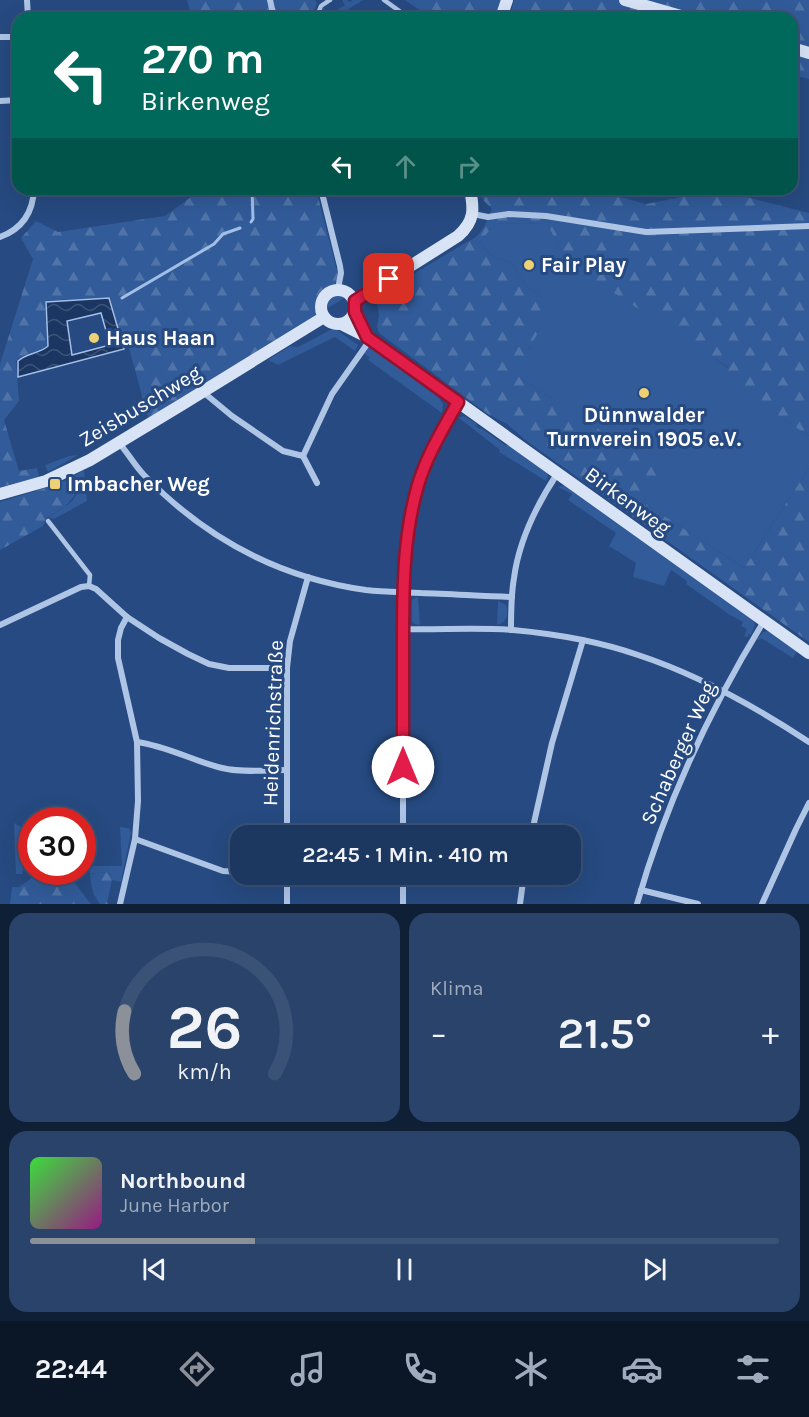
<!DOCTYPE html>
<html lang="de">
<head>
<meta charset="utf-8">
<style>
	:root { --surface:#1c3861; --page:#29436a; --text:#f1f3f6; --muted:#a0acbd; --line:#3a5276; --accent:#8c9099 }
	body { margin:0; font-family:Karla,sans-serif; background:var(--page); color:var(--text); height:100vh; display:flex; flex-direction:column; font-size:22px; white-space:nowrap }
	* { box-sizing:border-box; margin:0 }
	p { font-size:20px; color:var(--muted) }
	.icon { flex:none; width:33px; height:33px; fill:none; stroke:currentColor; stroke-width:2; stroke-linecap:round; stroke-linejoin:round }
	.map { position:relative; height:904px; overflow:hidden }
	.drawer { display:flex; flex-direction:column; gap:9px; padding:9px; background:#0f1f35; flex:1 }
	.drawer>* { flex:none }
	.hud { position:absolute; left:12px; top:12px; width:786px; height:183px; border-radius:18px; box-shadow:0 6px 24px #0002,0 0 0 2px var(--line); background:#00695c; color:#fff; overflow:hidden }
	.speed { position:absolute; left:18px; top:807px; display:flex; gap:12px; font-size:30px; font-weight:700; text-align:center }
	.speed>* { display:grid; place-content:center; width:78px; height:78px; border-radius:50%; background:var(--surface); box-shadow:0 6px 24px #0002,0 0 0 2px var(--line); line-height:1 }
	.speed .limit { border:9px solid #d22; background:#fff; color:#111 }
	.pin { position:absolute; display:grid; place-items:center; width:51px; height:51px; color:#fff; margin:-26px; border-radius:12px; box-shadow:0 3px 9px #0006 }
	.me { position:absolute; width:66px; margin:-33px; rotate:0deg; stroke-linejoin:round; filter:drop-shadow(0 0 4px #0008) }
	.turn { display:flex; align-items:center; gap:21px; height:126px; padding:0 30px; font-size:27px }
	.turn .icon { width:78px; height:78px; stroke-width:2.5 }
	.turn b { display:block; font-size:42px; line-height:51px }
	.lanes { display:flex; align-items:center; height:57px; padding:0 30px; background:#0003; justify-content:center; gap:30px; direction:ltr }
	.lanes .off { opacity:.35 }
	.big { font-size:45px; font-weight:600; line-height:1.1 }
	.drawer .card { flex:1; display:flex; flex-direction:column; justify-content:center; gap:9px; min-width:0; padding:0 21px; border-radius:18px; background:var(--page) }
	.drawer .dial { align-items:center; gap:0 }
	.dial svg { height:156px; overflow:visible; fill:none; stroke:var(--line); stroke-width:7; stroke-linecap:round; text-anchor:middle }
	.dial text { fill:var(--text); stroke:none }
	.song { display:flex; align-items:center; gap:18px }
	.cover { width:72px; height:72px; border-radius:9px; background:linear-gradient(135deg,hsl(120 70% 55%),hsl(310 70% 35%)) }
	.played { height:6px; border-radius:3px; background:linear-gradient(90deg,var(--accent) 30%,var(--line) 30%) }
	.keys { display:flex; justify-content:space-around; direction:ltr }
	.heat { display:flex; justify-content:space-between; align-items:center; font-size:33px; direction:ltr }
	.drawer .tiles { flex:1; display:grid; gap:9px; grid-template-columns:1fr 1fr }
	.card:last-child { grid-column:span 2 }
	.trip { position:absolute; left:230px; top:825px; width:351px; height:60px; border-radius:18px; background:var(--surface); box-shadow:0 6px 24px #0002,0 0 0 2px var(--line); font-weight:600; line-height:60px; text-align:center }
	.dock { display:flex; height:96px; justify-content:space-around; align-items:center; background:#0b1627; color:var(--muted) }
	.dock .icon { width:42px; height:42px }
	.dock .on { color:var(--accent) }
	.dock b { font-size:27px; color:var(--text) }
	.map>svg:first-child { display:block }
	.green { fill:#315b99 }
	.forest { fill:url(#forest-firs) }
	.water { fill:url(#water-waves); stroke:#a3bfe7; stroke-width:1.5; fill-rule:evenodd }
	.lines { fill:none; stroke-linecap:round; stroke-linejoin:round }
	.stream { stroke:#a3bfe7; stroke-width:3 }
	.lane { stroke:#afc5e6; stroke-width:4.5 }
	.street { stroke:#afc5e6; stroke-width:6 }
	.secondary { stroke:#d8e4f6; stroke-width:12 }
	.route-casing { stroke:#92132f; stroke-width:15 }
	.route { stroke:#e11d48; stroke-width:10 }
	.poi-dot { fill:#efd174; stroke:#264a81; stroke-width:2 }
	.labels { text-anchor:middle; stroke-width:6; stroke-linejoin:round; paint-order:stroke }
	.poi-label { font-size:21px; font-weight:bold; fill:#fff; stroke:#264a81; text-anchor:start }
	.street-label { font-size:21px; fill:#fff; stroke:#264a81 }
</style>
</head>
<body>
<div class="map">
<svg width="809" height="904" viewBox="0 0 809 904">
	<defs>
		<pattern id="forest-firs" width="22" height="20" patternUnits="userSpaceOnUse" patternTransform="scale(1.5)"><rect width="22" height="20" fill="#315b99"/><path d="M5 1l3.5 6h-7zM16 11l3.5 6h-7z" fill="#5074a8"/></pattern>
		<pattern id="water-waves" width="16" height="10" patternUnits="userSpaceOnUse" patternTransform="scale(1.5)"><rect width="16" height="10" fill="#1b3662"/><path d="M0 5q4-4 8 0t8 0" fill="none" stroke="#3d547a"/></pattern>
	</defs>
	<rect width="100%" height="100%" fill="#264a81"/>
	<g class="green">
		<polygon points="342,0 347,0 349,2 353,0 363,0 334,18 320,18 324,8 329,15 345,5"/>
		<polygon points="496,223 547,224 567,260 585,262 588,265 728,368 722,378 809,436 809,468 744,568 643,502 662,471 522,379 542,298 525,285 512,263 493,257 479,243"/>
		<polygon points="334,328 358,345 355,351 335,337 278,365 268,360 290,346 298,347"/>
		<polygon points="365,347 372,347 439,398 443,404 442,413 368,360 369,357 362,352"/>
		<polygon points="463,416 466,417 477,424 476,426 480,429 481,428 505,445 510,445 547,473 548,477 546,481 499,452 500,450 459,418"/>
		<polygon points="78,455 48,472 45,465 69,456"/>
		<path d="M 84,470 L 87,501 L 54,519 L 48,517 C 64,508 87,497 74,476 Z"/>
		<polygon points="565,485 753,619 755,624 751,635 749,634 747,637 744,636 747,629 741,626 743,622 730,615 686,584 687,581 671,570 664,586 633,577 636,563 609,546 616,533 568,500 572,494 558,487"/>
		<polygon points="418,597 420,625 414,624 412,622 412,601 413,599"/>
		<path d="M 498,601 L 506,605 C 509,615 507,622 497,625 Z"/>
		<polygon points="768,631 772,632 809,659 809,661 797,652 793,658 761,638 759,640 757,639 763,632"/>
		<polygon points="14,823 21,827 23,874 16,874"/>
		<polygon points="120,827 129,828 131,833 121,882 112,880 112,875 106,872 90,874 89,866 122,866"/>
	</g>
	<g class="forest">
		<polygon points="187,0 315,0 317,3 311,18 192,18"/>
		<polygon points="405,0 513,0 504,18 431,18"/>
		<polygon points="514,0 809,0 809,79 792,75 792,18 509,18"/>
		<path d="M 202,189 L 316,189 L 344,298 L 148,418 L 129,348 L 124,348 L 110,297 L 45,301 L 47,345 C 38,354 24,352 16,361 L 19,401 L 4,420 L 19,471 L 37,468 L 39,477 L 0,487 L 0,364 L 33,259 L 21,238 L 36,221 L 58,232 L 165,216 Z"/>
		<path d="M 479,189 L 591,189 L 646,204 L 719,190 L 809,213 L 809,436 L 721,378 L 728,367 L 594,280 L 587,269 L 588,265 L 585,262 L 581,261 L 578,263 L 567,261 L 547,224 L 496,223 L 479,243 L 493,257 L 512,263 L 525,285 L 542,298 L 548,316 L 529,348 L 536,357 L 522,379 L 663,471 L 643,502 L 744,568 L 809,468 L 809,642 L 528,442 L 507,424 L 488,414 L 379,333 L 377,326 L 379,315 L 377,303 L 383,292 L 467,242 C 483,235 485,224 492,209 L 484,201 Z"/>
		<polygon points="74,476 79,483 78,491 65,507 46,518 43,526 0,550 0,502 58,484"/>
		<path d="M 46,872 C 71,871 77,887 91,904 L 10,904 L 12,887 L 19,887 L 33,877 Z"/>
		<path d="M 106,872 L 112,875 L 112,880 L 107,903 L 109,904 L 100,904 C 93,895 91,886 90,874 Z"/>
	</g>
	<path class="water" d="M 109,298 L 124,349 L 18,377 L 18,361 C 26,353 39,354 48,346 L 46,302 ZM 101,313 L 110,345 L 72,355 L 67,321 Z"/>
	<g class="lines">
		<g class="stream">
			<polyline points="251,222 253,219 252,189"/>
			<polyline points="122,298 214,244 223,234 240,228"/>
		</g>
		<g class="lane">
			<polyline points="384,0 409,18"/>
			<polyline points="316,18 321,6 330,0"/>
			<polyline points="48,521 90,575 89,586"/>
		</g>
		<g class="street">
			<polyline points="27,0 28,18"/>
			<polyline points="270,0 274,18"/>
			<polyline points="0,37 18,37"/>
			<polyline points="0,101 18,100"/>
			<polyline points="321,189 340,266 341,273 338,289"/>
			<polyline points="473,214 488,217 509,214 546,216 646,232 809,226"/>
			<path d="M 0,237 C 22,229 33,212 34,189"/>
			<polyline points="203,392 232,416 283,451 303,456 317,483"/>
			<path d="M 119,443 C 128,453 135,466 144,475 C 205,538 280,578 366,590 C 384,592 403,592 421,593 C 451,594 482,596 512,597"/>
			<polyline points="303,456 332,394 370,340"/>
			<polyline points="0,625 81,587 89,586 96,589 127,617 159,638 188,654 209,664 229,668 287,668"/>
			<path d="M 403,629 C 439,630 478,627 513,630 C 556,634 598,641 638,655 C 699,675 756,707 809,742"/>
			<path d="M 511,630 C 511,613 511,595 514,578 C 519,540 536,506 557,474"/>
			<path d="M 137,742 C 167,746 193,761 222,768 C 242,773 266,770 287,770"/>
			<polyline points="287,836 287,668 290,641 308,577"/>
			<path d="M 403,836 C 403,776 403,717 403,657 C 403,599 401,541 418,485 C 427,455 443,429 458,402"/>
			<polyline points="531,836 552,743 583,640"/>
			<polyline points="135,839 223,871 240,872"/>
			<polyline points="403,874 403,904"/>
			<polyline points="641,890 698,904"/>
			<polyline points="120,904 135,839 138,801 137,742 118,658 118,640 121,628 127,617"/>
			<polyline points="287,904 287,874"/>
			<polyline points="520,904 524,874"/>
			<path d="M 637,904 C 665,805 710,709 764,621"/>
			<polyline points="762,904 796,829 809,803"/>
		</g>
		<g class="secondary">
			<polyline points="625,0 688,18"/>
			<polyline points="501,18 507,0"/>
			<polyline points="792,48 809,53"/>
			<circle cx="338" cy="307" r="17"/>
			<path d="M 355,301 L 458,236 C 475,221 474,209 470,189"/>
			<polyline points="341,324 367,337 809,653"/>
			<polyline points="0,494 46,481 90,460 181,405 324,317"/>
		</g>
	</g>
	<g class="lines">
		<g class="route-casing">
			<path id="route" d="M 389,279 L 355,301 L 355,312 L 367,337 L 458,402 C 443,429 427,455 418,485 C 403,536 403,590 403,643 C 403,684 403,726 403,767"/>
		</g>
		<use href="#route" class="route"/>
	</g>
	<g class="poi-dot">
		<circle cx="529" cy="265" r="6"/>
		<circle cx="94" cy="338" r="6"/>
		<circle cx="644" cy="393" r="6"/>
		<rect x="49" y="478" width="12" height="12" rx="3"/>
	</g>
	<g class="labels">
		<g class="poi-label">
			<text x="541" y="272">Fair Play</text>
			<text x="106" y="345">Haus Haan</text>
			<text x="644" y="422" text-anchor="middle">Dünnwalder<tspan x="644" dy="24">Turnverein 1905 e.V.</tspan></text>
			<text x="67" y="491">Imbacher Weg</text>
		</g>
		<g class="street-label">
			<text transform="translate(140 406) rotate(-31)" y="7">Zeisbuschweg</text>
			<text transform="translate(628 501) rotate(36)" y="7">Birkenweg</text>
			<text transform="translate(273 723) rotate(-88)" y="7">Heidenrichstraße</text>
			<text transform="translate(678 753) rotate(-66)" y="7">Schaberger Weg</text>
		</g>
	</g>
</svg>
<div class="speed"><div class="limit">30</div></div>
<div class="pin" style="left:389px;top:279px;background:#d93025"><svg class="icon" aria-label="arrive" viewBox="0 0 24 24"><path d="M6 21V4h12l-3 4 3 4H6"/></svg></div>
<svg class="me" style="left:403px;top:767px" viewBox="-20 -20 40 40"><circle r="19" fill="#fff"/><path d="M0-13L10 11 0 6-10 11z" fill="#e11d48"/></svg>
<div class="trip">22:45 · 1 Min. · 410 m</div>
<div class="hud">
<div class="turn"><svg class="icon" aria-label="left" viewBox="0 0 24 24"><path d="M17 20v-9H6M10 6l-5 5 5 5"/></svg><div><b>270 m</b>Birkenweg</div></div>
<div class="lanes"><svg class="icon" aria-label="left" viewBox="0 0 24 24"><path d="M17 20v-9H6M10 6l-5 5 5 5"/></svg><svg class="icon off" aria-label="ahead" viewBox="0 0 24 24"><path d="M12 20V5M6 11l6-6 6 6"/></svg><svg class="icon off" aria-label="right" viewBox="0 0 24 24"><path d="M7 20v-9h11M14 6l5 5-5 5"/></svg></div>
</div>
</div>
<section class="drawer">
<div class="tiles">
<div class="card dial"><svg viewBox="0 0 100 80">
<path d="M14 69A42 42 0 1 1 86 69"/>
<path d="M14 69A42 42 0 0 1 9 37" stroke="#8c9099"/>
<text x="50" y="56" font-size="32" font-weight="700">26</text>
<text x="50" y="72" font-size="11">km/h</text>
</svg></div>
<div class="card"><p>Klima</p>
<div class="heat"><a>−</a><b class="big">21.5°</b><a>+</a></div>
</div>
<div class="card">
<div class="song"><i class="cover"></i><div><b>Northbound</b><p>June Harbor</p></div></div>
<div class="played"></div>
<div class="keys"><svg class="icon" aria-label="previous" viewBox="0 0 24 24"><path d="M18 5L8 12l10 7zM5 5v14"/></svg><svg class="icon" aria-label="pause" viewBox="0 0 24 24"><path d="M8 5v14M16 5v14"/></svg><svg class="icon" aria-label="next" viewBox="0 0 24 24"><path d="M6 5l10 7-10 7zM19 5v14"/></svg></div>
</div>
</div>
</section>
<nav class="dock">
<b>22:44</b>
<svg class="icon on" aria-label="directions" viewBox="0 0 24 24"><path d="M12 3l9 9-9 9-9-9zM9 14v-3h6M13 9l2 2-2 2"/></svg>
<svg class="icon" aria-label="music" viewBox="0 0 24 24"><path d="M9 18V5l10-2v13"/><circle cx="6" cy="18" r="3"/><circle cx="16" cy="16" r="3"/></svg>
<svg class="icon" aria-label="phone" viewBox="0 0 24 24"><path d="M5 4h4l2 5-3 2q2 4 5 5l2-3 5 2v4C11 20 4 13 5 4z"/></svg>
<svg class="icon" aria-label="climate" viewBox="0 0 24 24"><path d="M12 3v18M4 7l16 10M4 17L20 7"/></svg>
<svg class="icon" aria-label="car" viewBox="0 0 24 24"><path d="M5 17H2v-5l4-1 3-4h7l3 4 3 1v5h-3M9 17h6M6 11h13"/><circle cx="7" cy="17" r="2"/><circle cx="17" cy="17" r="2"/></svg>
<svg class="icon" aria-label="filters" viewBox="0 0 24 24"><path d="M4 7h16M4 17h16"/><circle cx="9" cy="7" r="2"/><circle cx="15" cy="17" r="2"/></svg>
</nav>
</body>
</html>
